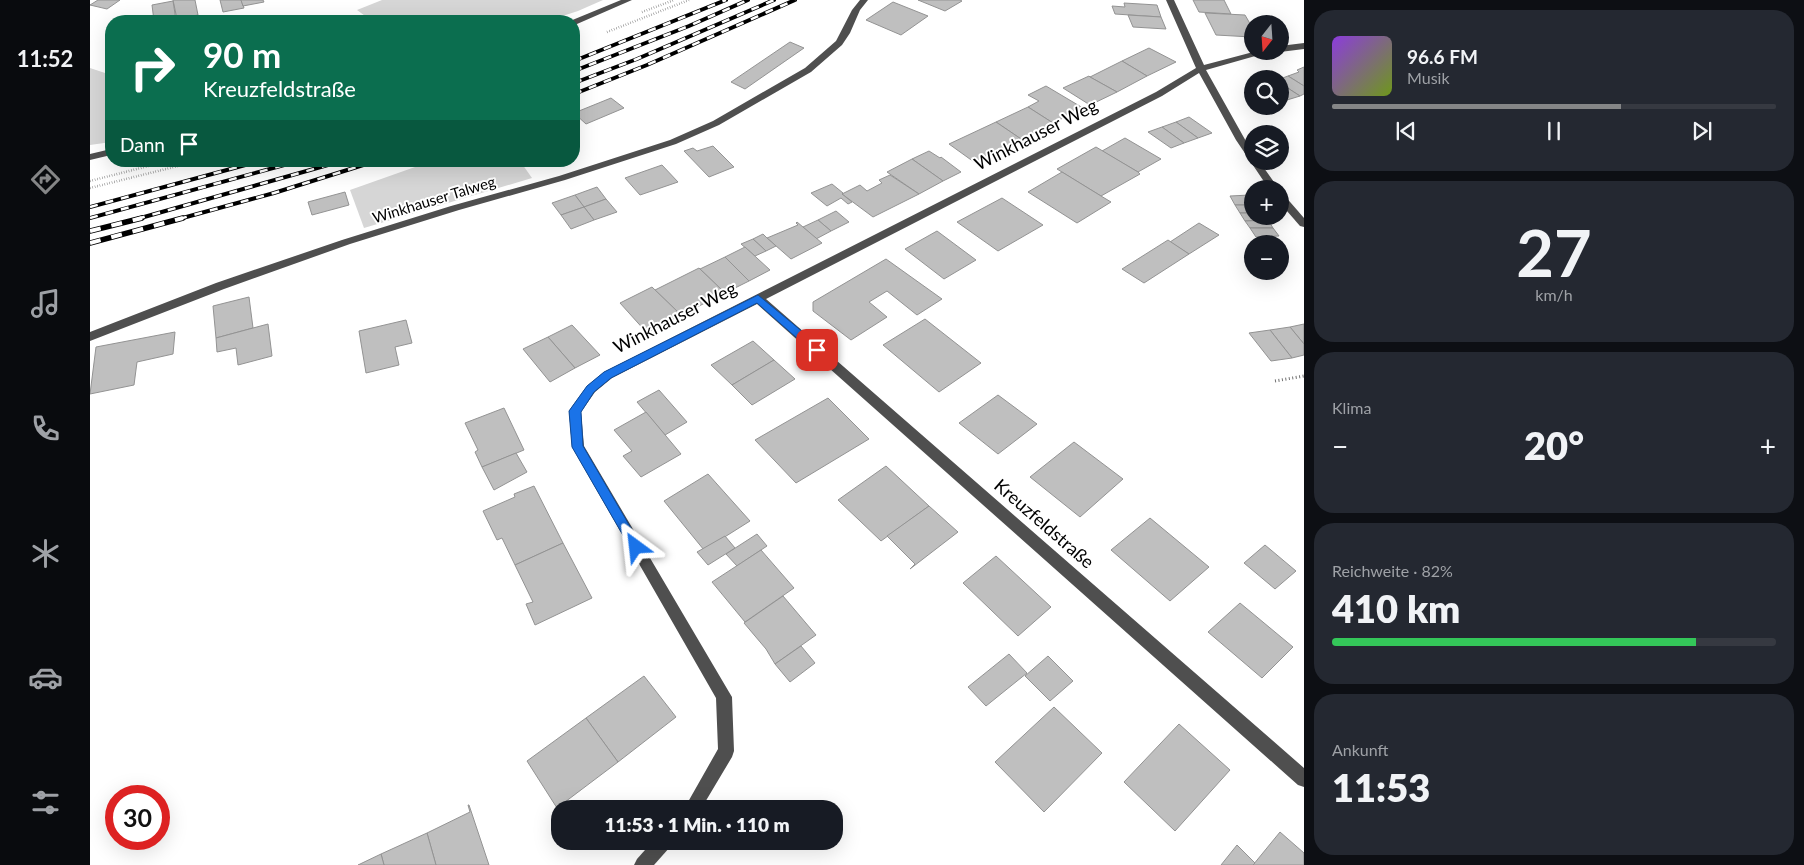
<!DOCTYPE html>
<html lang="de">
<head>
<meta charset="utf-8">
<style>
	:root { --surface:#171b24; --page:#242831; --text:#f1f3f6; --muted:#9ea1a6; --line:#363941; --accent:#858687 }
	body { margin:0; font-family:Lato,sans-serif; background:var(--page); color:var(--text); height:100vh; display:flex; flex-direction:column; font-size:19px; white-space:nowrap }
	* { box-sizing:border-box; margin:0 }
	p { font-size:16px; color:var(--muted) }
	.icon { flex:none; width:28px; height:28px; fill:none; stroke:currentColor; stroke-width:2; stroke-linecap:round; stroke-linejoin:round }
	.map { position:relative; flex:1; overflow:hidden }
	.drawer { display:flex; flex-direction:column; gap:10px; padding:10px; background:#0d0f14; width:500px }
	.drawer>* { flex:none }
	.hud { position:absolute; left:15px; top:15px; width:475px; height:152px; border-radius:20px; box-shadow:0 5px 20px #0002; background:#0b6e4f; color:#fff; overflow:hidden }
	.needle { width:32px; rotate:197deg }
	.buttons { position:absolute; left:1154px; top:15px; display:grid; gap:10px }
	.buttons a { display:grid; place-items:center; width:45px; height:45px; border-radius:50%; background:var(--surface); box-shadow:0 5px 20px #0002; font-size:25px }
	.speed { position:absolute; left:15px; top:785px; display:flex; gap:10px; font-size:25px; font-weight:700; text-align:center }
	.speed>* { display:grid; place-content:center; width:65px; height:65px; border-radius:50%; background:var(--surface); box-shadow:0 5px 20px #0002; line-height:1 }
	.speed .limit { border:8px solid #d22; background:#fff; color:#111 }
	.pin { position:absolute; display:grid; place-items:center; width:42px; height:42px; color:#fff; margin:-21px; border-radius:10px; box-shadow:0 2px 8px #0006 }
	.me { position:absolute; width:55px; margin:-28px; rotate:330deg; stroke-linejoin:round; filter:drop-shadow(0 0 4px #0008) }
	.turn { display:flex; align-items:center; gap:18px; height:105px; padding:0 15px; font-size:22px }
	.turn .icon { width:65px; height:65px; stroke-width:2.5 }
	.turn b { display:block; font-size:35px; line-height:42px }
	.then { display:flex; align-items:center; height:48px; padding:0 15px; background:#0003; gap:10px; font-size:19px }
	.big { font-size:38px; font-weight:800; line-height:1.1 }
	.drawer .card { flex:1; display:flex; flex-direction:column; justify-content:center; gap:8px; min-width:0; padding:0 18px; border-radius:20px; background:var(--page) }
	.drawer .dial { align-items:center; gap:0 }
	.dial b { font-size:65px; line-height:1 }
	.song { display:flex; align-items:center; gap:15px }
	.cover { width:60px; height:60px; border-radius:8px; background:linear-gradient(135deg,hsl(270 70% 55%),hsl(80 70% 35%)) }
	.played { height:5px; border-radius:2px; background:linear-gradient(90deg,var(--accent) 65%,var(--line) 65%) }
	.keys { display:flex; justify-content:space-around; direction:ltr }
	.heat { display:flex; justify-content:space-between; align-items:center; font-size:28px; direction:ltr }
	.charge { height:8px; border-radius:4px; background:linear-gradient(90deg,#34c759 82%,var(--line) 0) }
	.trip { position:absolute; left:461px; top:800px; width:292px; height:50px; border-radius:20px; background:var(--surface); box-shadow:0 5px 20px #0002; font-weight:800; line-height:50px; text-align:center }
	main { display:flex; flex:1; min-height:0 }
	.tabs { display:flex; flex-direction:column; width:90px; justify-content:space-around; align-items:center; background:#090b0e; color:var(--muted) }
	.tabs .icon { width:35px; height:35px }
	.tabs .current { color:var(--accent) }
	.tabs b { font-size:22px; color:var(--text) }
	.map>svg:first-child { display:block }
	.green { fill:#d6d6d6 }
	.building { fill:#bfbfbf; stroke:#939393 }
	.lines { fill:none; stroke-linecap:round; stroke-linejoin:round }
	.path-far1 { stroke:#717171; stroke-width:2.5; stroke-dasharray:0.5 2; stroke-linecap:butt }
	.path { stroke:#717171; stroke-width:3; stroke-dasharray:1 2.5; stroke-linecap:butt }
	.minor { fill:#4f4f4f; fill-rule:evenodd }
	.rail-far1-casing { stroke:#000; stroke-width:4 }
	.rail-casing { stroke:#000; stroke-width:5.5 }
	.rail-far1 { stroke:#fff; stroke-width:2.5; stroke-dasharray:8; stroke-linecap:butt }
	.rail { stroke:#fff; stroke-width:4; stroke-dasharray:11; stroke-linecap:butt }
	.route { fill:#1a73e8; stroke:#114b97 }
	.labels { text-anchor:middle; stroke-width:4; stroke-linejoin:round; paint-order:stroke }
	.far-street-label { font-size:15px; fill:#000; stroke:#fff }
	.street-label { font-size:18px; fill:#000; stroke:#fff }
</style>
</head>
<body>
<main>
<nav class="tabs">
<b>11:52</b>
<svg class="icon current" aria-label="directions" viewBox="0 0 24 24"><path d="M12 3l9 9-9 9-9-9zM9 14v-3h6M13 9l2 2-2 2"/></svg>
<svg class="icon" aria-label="music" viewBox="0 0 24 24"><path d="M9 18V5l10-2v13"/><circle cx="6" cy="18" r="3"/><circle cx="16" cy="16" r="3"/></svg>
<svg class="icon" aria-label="phone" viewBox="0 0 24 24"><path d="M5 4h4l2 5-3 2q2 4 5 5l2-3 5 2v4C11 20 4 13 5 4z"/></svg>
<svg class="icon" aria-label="climate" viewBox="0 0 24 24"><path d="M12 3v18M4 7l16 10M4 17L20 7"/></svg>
<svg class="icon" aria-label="car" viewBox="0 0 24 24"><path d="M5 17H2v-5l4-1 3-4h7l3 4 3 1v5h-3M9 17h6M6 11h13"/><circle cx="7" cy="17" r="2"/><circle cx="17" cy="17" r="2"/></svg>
<svg class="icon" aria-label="filters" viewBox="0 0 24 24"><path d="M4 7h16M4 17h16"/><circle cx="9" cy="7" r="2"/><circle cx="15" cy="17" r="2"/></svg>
</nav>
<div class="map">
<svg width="1214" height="865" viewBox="0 0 1214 865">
	<rect width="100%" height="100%" fill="#fff"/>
	<g class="green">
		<polygon points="292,0 513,0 488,11 457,21 282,21 267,10"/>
		<polygon points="0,68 21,75 21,142 0,145"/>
		<polygon points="342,161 430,161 442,178 274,228 260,190"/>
	</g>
	<g class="building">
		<polygon points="8,0 30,0 17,9 0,5"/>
		<polygon points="83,0 105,0 108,15 87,19"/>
		<polygon points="130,0 151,0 154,8 133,12"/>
		<polygon points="151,0 173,0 174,2 153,6"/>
		<polygon points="828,0 870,0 872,1 855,11"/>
		<polygon points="1103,0 1134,0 1141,14 1109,12"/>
		<polygon points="83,1 86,20 64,21 62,5"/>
		<polygon points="803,2 838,16 811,35 776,20"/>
		<polygon points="1034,3 1067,5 1071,17 1025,14 1022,6 1035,7"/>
		<polygon points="1115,13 1155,15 1162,27 1162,37 1126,35"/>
		<polygon points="1038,15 1071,17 1076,29 1043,27"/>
		<polygon points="700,42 714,48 655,89 641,82"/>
		<polygon points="1059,48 1086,62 1057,76 1032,61"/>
		<polygon points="1032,61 1057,76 1027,92 1000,77"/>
		<polygon points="1214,67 1214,86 1198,76 1209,72 1207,70"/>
		<polygon points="999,76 1000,77 1027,92 1000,105 973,88"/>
		<polygon points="1198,76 1214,86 1214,94 1210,96 1190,83 1190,79"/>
		<polygon points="1190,83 1210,96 1197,100 1190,96"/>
		<polygon points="956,86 993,108 963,123 938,107 949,101 938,95"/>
		<polygon points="521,98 534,108 496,124 484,113"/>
		<polygon points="938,107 963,123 931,139 906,122"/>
		<polygon points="1099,117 1122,133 1108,138 1086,122"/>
		<polygon points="906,122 931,139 884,162 859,144"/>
		<polygon points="1086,122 1108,138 1094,143 1072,127"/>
		<polygon points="1072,127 1094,143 1081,148 1058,132"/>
		<polygon points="1035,138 1071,159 1048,172 1012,151"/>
		<polygon points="623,146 644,167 619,177 594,151 603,148 607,151"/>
		<polygon points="1006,147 1048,172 1050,174 1011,196 967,169"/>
		<polygon points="839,151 850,158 851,157 871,172 853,181 822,159"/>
		<polygon points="822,159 853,181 829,194 797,172"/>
		<polygon points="572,165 588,182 550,195 535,178"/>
		<polygon points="972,172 1011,196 1021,202 987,223 938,192"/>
		<polygon points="800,175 829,194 783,217 752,194 770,185 777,191 792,183 789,180"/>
		<polygon points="742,184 753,193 752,194 762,202 758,204 751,198 737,206 721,193"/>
		<polygon points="507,187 516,199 494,207 485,195"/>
		<polygon points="255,192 259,205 222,215 218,202"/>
		<polygon points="485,195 494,207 471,215 462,203"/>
		<polygon points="1160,195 1162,205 1145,205 1140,196"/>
		<polygon points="912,198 953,225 908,251 867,222"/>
		<polygon points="516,199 527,212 504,220 494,207"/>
		<polygon points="1145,205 1162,205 1162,213 1150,213"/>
		<polygon points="494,207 504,220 481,229 471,215"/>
		<polygon points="746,211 759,222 741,231 728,220"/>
		<polygon points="1150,213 1162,213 1162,216 1175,216 1178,220 1155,221"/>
		<polygon points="728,220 741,231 726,239 713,227"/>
		<polygon points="1178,220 1183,228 1160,228 1155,221"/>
		<polygon points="707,222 732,243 701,259 677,238 708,225 706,223"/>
		<polygon points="1109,223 1129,235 1099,254 1080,242"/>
		<polygon points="1160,228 1183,228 1189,236 1166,237"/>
		<polygon points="847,231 886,260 854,279 815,249"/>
		<polygon points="673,234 677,238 686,246 676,251 663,239"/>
		<polygon points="663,239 676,251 665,256 651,244"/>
		<polygon points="1078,240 1099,254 1054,283 1032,269"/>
		<polygon points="655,247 680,270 659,281 635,257"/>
		<polygon points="635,257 659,281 635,293 610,269"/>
		<polygon points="796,259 852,299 827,315 797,291 779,302 797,317 761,340 723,311 723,302"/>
		<polygon points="609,268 635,293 591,315 565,290"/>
		<polygon points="562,287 591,315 557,333 530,303"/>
		<polygon points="159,297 163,328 126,338 123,306"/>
		<polygon points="835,319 891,363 849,392 793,345"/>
		<polygon points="316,320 322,343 305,347 309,365 276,373 269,331"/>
		<polygon points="178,324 182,356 148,365 146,348 127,352 126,338"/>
		<polygon points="1214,324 1214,344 1200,327"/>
		<polygon points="482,325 510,355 485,368 458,337"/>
		<polygon points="1200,327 1214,344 1214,355 1202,358 1180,330"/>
		<polygon points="1180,330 1202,358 1181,361 1159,333"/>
		<polygon points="85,332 83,354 47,362 44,385 0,394 6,347"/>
		<polygon points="458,337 485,368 460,382 433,349"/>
		<polygon points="663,341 684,360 642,385 621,365"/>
		<polygon points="684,360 705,379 662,405 642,385"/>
		<polygon points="569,390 597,422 575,435 547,402"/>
		<polygon points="908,395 947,424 908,454 869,423"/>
		<polygon points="738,398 779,439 706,483 665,440"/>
		<polygon points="414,408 434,450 392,467 385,452 388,450 375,423"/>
		<polygon points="556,412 591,454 551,477 533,456 542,451 524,430"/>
		<polygon points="984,442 1033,479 990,517 940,477"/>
		<polygon points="426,453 437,472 404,490 392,467"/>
		<polygon points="796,466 839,506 791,541 748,500"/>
		<polygon points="618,474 660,521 614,550 574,501"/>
		<polygon points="444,486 473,543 425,565 412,538 407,540 393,511 425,497 424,494"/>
		<polygon points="839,506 868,532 820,569 825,564 797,536"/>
		<polygon points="1060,518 1119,567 1080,601 1021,550"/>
		<polygon points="667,534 677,546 647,566 636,554"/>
		<polygon points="635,536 645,548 618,565 607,552"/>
		<polygon points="473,543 502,598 445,625 436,604 443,602 425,565"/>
		<polygon points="1175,545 1206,571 1185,589 1154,563"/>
		<polygon points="671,550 704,588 655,622 622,582"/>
		<polygon points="906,556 961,607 928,636 873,583"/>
		<polygon points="693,596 726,635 685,664 676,649 654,623"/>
		<polygon points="1150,603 1203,647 1172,678 1118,632"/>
		<polygon points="711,646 725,663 700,682 685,664"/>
		<polygon points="919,654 937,673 896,706 878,687"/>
		<polygon points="958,656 983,681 960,701 935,676"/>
		<polygon points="554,676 586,717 528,762 496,718"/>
		<polygon points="964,707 1012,753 954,812 905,762"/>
		<polygon points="496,718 528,762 467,808 437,761"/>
		<polygon points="1089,724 1140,770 1085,831 1034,782"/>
		<polygon points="378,805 379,805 399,865 346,865 337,833 380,812"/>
		<polygon points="1190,832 1214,853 1214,865 1163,865"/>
		<polygon points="337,833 346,865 294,865 291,854"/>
		<polygon points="1147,845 1165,863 1163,865 1131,865"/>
		<polygon points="291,854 294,865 268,865"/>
	</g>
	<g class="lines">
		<g class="path-far1">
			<polyline points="552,12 584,0"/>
			<polyline points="517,32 599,0"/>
			<polyline points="0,181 78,161"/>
			<polyline points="0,188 108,161"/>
		</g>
		<polyline class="path" points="1185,381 1214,376"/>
		<g class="minor">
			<polygon points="531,0 542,0 487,24 484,24 484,21 480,21"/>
			<polygon points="770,0 778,0 770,10 760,33 752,45 721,72 629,125 586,144 475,180 369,210 260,244 134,289 0,341 0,332 126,283 252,240 361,206 469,176 580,140 623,121 715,68 746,41 762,10"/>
			<polygon points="1076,0 1084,0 1114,65 1167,51 1183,51 1116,70 1162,152 1162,161 1169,161 1189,189 1179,189 1146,140 1109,73 1072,96 676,299 1214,768 1214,787 1208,785 667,304 522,378 505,392 491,412 494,446 639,692 642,697 644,751 642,757 611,809 594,809 628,749 626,698 482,447 479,411 481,408 497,386 514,372 1066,92 1106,68"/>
			<polygon points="1214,43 1214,49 1190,52 1189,51 1190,46"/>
			<polygon points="21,149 21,155 0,160 0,154"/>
			<polygon points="1190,194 1194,195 1214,218 1214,227 1210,226 1190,203"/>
			<polygon points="563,841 582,841 580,847 564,865 544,865 547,859"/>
		</g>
		<g class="rail-far1-casing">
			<g id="rail-far1">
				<polyline points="484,61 636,0"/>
				<polyline points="484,71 599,26 658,0"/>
				<polyline points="484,83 547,59 684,0"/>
				<polyline points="484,94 557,65 705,0"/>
				<polyline points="0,207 170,161"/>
				<polyline points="0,218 209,161"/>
				<polyline points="47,219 252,161"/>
				<polyline points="89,219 184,193 286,161"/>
			</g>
		</g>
		<g class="rail-casing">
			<g id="rail">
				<polyline points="0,231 52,218"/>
				<polyline points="0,243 93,218"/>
			</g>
		</g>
		<use href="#rail-far1" class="rail-far1"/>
		<use href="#rail" class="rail"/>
	</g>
	<polygon class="route" points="668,295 731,347 733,350 731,353 724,353 667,303 521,378 504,392 491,412 493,446 552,547 551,551 546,552 542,551 482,447 479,411 497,386 514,372"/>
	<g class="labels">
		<g class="far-street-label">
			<text transform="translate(344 200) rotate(-17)" y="5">Winkhauser Talweg</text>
		</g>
		<g class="street-label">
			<text transform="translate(946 135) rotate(-27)" y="6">Winkhauser Weg</text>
			<text transform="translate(585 318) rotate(-27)" y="6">Winkhauser Weg</text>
			<text transform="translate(954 524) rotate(41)" y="6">Kreuzfeldstraße</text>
		</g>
	</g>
</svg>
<div class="buttons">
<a><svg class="needle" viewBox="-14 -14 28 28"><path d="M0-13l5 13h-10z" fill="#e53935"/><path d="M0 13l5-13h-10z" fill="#9ea1a6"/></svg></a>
<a><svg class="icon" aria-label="search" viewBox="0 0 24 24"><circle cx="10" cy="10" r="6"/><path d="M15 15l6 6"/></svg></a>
<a><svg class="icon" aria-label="layers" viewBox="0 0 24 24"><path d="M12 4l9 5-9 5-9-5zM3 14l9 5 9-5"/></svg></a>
<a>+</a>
<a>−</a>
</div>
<div class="speed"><div class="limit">30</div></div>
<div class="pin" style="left:727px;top:350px;background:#d93025"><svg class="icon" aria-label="arrive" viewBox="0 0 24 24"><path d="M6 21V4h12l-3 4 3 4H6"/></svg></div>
<svg class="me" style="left:546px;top:547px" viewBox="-20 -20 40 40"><path d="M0-17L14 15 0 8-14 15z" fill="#1a73e8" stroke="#fff" stroke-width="4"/></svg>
<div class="trip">11:53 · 1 Min. · 110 m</div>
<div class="hud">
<div class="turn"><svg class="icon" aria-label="right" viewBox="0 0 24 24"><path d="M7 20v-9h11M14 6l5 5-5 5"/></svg><div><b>90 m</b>Kreuzfeldstraße</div></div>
<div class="then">Dann<svg class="icon" aria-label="arrive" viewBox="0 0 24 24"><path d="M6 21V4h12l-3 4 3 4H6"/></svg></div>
</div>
</div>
<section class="drawer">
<div class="card">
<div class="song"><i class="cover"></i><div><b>96.6 FM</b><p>Musik</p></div></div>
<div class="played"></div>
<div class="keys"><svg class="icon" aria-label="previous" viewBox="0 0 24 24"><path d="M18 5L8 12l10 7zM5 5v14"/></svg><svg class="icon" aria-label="pause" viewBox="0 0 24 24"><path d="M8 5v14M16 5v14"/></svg><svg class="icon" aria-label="next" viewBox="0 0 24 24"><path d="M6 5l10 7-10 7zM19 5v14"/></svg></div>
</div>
<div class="card dial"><b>27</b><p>km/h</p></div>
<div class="card"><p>Klima</p>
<div class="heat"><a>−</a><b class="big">20°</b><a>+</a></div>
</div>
<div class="card"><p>Reichweite · 82%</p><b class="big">410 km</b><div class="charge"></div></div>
<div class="card"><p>Ankunft</p><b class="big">11:53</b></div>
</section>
</main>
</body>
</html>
